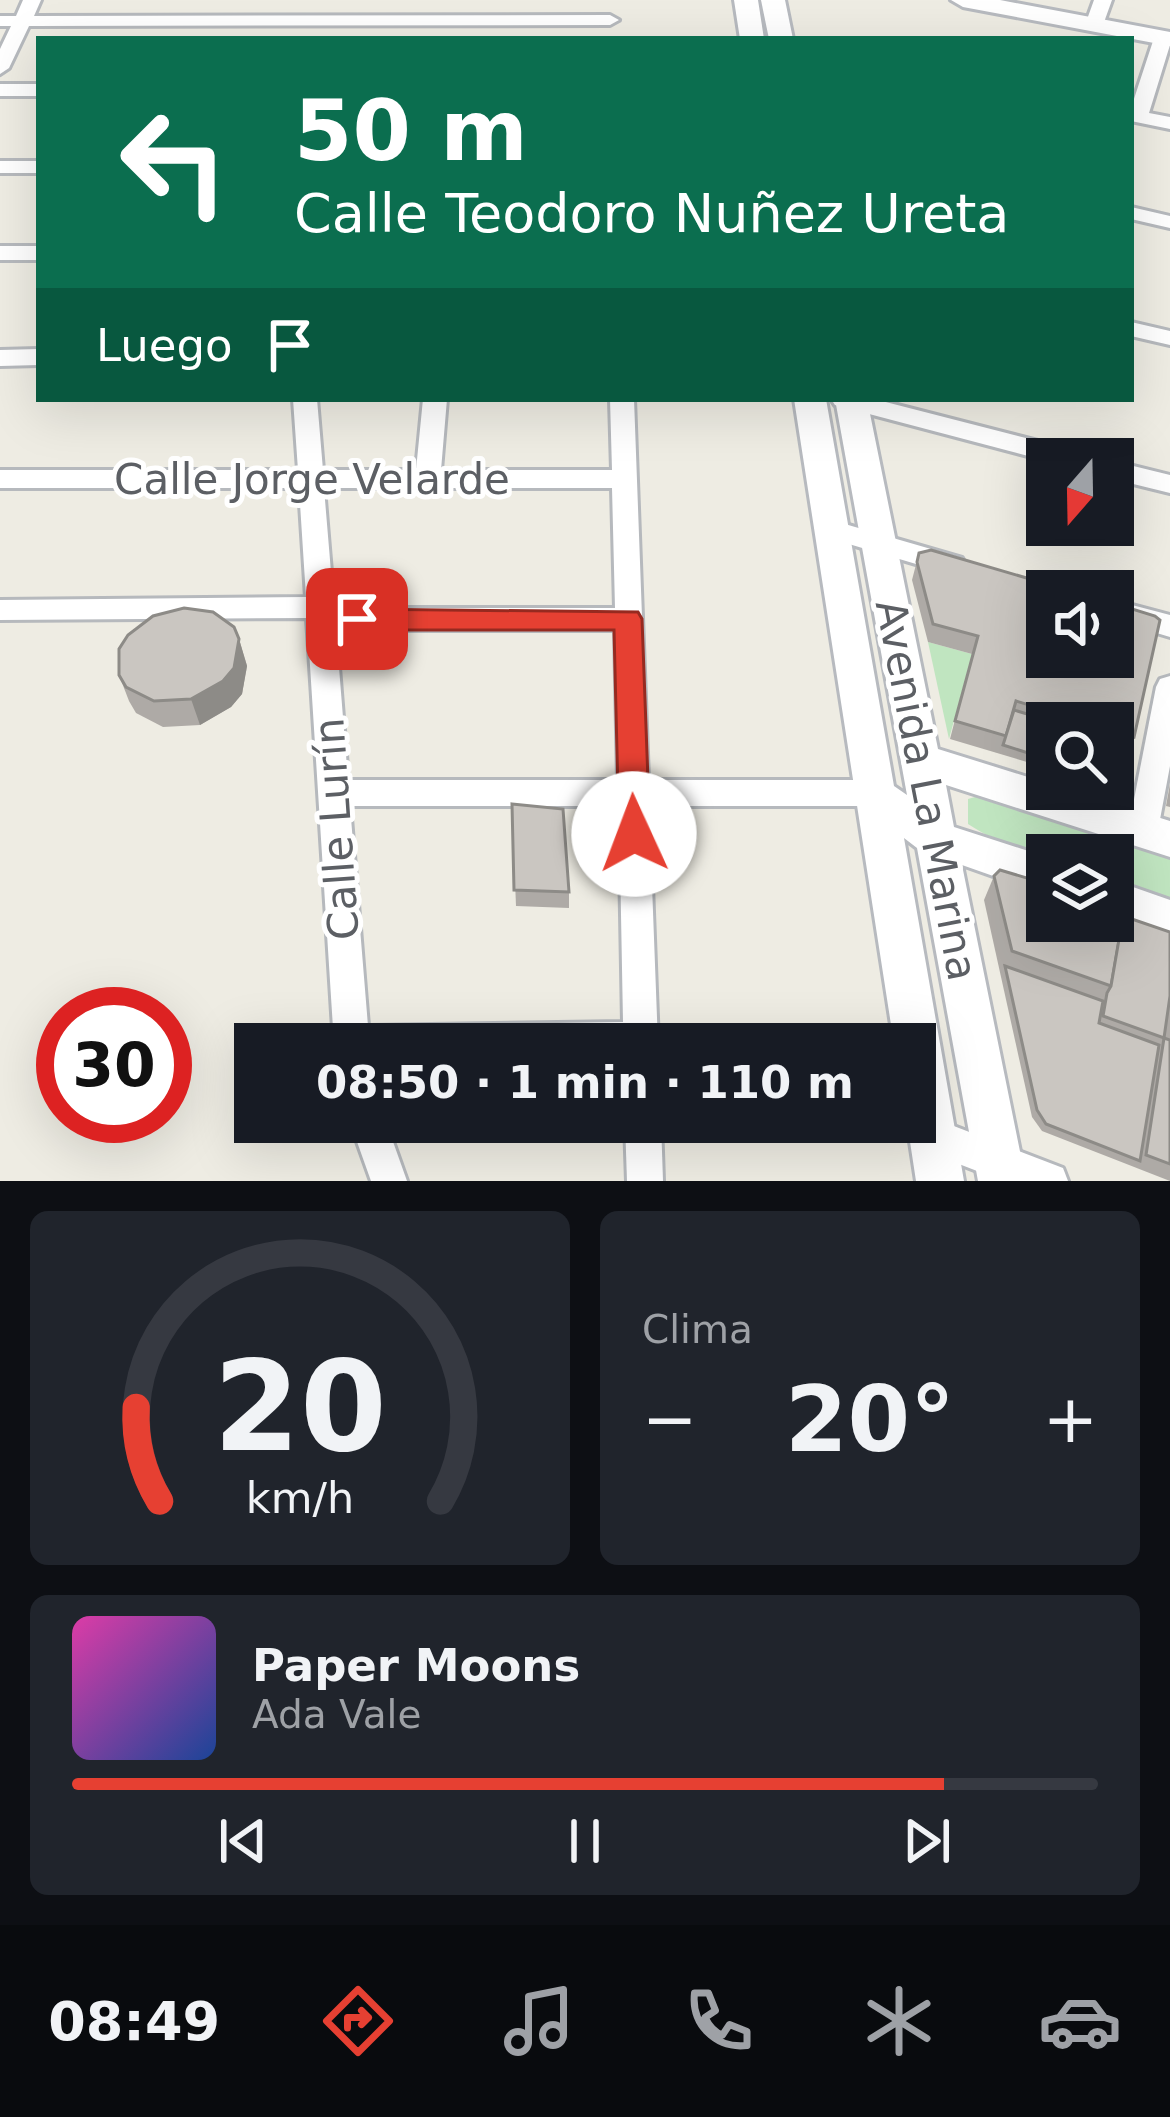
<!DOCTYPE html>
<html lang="es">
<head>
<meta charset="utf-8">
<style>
	:root { --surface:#171b24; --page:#20242c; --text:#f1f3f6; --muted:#9ea1a6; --line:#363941; --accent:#e64032 }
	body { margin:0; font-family:"DejaVu Sans",sans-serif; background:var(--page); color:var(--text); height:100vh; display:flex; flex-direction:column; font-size:45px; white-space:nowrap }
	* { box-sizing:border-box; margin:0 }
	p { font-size:39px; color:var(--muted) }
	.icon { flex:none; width:66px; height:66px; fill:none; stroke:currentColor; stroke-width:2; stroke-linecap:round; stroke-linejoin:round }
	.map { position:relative; height:1181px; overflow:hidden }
	.details { display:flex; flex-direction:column; gap:30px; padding:30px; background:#0d0f14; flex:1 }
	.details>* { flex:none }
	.hud { position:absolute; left:36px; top:36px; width:1098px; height:366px; border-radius:0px; box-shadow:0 12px 48px #0002; background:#0b6e4f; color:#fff; overflow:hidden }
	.needle { width:78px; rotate:200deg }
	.controls { position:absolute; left:1026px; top:438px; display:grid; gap:24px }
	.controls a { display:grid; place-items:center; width:108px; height:108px; border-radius:0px; background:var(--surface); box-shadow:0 12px 48px #0002; font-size:60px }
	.speed { position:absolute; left:36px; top:987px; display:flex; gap:24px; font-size:60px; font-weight:700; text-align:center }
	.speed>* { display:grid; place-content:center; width:156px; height:156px; border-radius:50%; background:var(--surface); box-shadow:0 12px 48px #0002; line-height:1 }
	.speed .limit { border:18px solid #d22; background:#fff; color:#111 }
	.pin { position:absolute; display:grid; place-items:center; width:102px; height:102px; color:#fff; margin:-51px; border-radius:24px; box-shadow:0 6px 18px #0006 }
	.me { position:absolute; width:132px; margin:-66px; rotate:358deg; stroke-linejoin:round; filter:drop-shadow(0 0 9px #0008) }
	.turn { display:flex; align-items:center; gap:42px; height:252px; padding:0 60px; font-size:54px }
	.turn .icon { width:156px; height:156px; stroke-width:2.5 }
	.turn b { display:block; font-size:84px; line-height:102px }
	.then { display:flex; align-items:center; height:114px; padding:0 60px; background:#0003; gap:24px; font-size:45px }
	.big { font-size:90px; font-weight:800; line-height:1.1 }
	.details .card { flex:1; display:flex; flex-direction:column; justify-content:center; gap:18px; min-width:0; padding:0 42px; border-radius:18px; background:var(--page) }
	.details .dial { align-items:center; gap:0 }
	.dial svg { height:312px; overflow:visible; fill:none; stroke:var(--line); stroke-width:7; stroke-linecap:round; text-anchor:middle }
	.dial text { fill:var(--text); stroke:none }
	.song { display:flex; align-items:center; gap:36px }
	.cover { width:144px; height:144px; border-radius:18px; background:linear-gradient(135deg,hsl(320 70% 55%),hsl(220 70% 35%)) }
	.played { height:12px; border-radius:6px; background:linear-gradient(90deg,var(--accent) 85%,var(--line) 85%) }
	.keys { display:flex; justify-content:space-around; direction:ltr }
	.heat { display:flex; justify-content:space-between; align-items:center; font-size:66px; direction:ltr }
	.details .tiles { flex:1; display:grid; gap:30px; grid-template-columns:1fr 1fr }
	.card:last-child { grid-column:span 2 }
	.trip { position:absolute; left:234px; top:1023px; width:702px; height:120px; border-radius:0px; background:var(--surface); box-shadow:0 12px 48px #0002; font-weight:800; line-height:120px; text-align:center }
	.tab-bar { display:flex; height:192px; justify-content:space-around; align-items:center; background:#090b0e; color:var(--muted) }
	.tab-bar .icon { width:84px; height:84px }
	.tab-bar .active { color:var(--accent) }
	.tab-bar b { font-size:54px; color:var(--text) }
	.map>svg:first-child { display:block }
	.green { fill:#c0e5c0 }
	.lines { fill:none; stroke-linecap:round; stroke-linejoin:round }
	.street-casing { stroke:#b6b9bd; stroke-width:6 }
	.secondary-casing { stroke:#b7babf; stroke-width:6 }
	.street { fill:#fff; fill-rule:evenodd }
	.secondary { fill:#fff; fill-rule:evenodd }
	.wall { fill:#aeaaa6 }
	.shaded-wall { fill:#8d8b87 }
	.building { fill:#cac6c1; stroke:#8d8b87; stroke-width:3 }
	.route { fill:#e64032; stroke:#962a20; stroke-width:3 }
	.labels { text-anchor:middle; stroke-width:10; stroke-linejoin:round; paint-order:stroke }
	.street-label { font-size:42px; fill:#5c5f64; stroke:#fff }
</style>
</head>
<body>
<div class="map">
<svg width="1170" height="1181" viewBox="0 0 1170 1181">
	<rect width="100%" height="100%" fill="#eeece3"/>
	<g class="green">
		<polygon points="928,642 972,654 949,739"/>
		<path d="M 982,795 L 1170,857 L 1170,899 L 1113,879 L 1113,855 C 1058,855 1016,856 968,824 L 968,799 Z"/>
	</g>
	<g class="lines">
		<g class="street-casing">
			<g id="street">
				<polygon points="23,0 41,0 34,16 610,15 619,20 610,25 29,26 9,68 0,74 0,49 11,26 0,26 0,16 16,16"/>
				<polygon points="1094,0 1112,0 1103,25 1094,30 1085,25"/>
				<polygon points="1163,33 1170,35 1170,45 1149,113 1170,117 1170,129 1131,121 1131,108 1154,38"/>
				<rect x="0" y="84" width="39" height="12"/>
				<rect x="0" y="161" width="39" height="12"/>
				<polygon points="1131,207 1170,216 1170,228 1131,219"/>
				<rect x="0" y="246" width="39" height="14"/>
				<polygon points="1131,322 1170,331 1170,345 1131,336"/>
				<polygon points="39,349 39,365 0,366 0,350"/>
				<path d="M 293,399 L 317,399 L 323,470 L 416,470 L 423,399 L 447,399 L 441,470 L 612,470 L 610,399 L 634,399 L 648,780 L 873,780 L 884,784 L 888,793 L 884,802 L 873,806 L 649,806 L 658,1044 L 334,1044 L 307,618 L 0,620 L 0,600 L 306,597 L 299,488 L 0,488 L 0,470 L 298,470 ZM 324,488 L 612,488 L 615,608 L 334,608 ZM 336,630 L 615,630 L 618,780 L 348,780 ZM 350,806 L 619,806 L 623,1022 L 368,1026 Z"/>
				<polygon points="831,399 874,399 1073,450 1085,459 1047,461 835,405"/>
				<polygon points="1113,461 1170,475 1170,493 1113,479"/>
				<polygon points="831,520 962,558 966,565 953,575 822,536 818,529"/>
				<polygon points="1113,600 1170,615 1170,637 1113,620"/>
				<polygon points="1170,676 1170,766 1158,830 1154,839 1143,843 1132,839 1128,830 1156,687 1160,679"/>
				<polygon points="933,1118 1063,1168 1068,1181 1003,1181 920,1149 915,1136 920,1123"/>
				<polygon points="350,1122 386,1122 407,1181 371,1181"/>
				<polygon points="625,1122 661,1122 663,1181 627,1181"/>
			</g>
		</g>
		<g class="secondary-casing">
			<g id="secondary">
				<polygon points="734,0 758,0 764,39 740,39"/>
				<polygon points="761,0 785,0 793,39 769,39"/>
				<polygon points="951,0 1000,0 1170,32 1170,46 963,7"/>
				<polygon points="794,399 826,399 894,786 907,795 835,399 867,399 938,749 1047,783 1047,789 1067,789 1170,821 1170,857 946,785 954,827 1047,857 1047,895 962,865 1026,1181 978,1181 917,848 904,838 964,1181 916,1181 907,1122 915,1122 915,1044 894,1044"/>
				<polygon points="1113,880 1170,900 1170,938 1113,918"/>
			</g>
		</g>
		<use href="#street" class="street"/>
		<use href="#secondary" class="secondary"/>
	</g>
	<g class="wall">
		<polygon points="919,553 1134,737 1119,785 1113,788 1113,723 1047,723 1047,768 950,739 972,654 928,642 912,580"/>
		<polygon points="239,639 247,666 242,694 231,707 200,725 163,727 136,713 129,701 119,675"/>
		<polygon points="1170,784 1170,807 1166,806"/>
		<polygon points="512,804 569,892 569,908 516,906"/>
		<polygon points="994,876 1170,932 1170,1181 1042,1131 1032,1117 984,900"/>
	</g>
	<polygon class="shaded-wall" points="239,639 247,666 242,694 231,707 200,725 191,699"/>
	<g class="building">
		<polygon points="931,550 1071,591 1047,591 1047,657 1113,657 1113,603 1155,616 1160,620 1134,737 1113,731 1113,723 1088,723 1016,701 1006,736 955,721 978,636 933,624 917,562 919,553"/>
		<polygon points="184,608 213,612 234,627 239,639 234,668 223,681 191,699 154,701 126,687 119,675 119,649 128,635 153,616"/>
		<polygon points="1014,710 1057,723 1047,723 1047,759 1003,745"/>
		<polygon points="1113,740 1130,746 1123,776 1116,780 1113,779"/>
		<polygon points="512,804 563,809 569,892 514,890"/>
		<polygon points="1000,870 1047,884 1047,921 1113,921 1113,904 1125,907 1111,986 1012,951 994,876"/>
		<polygon points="1123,916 1170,932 1170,996 1164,1038 1103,1016 1107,993 1111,986"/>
		<polygon points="1005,966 1103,1001 1099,1023 1159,1045 1140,1161 1046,1124 1037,1110"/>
		<polygon points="1164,1038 1170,1040 1170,1164 1146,1155"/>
	</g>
	<polygon class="route" points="357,609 638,612 642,619 650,834 645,843 634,847 623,843 619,834 614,630 357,630 343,619"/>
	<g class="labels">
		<g class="street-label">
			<text x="312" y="494">Calle Jorge Velarde</text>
			<text transform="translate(927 790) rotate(79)" y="15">Avenida La Marina</text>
			<text transform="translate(336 829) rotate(-94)" y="15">Calle Lurín</text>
		</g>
	</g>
</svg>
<div class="controls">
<a><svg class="needle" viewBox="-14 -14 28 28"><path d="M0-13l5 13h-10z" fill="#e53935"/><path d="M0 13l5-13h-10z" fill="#9ea1a6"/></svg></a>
<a><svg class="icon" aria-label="sound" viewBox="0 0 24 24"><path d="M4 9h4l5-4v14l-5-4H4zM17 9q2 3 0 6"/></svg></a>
<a><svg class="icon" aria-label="search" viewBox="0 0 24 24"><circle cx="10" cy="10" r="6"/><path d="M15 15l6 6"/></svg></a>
<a><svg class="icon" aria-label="layers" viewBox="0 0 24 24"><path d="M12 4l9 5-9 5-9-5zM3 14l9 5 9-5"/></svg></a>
</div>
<div class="speed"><div class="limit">30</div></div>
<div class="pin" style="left:357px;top:619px;background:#d93025"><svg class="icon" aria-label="arrive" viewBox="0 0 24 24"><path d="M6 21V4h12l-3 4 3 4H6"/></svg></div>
<svg class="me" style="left:634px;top:834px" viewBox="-20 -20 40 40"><circle r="19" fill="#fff"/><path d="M0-13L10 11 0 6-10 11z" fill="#e64032"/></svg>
<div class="trip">08:50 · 1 min · 110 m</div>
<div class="hud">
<div class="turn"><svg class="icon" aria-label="left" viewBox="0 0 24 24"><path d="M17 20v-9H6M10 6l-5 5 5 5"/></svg><div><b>50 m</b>Calle Teodoro Nuñez Ureta</div></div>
<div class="then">Luego<svg class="icon" aria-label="arrive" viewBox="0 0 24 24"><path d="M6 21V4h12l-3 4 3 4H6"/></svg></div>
</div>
</div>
<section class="details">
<div class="tiles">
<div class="card dial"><svg viewBox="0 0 100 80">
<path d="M14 69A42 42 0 1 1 86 69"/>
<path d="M14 69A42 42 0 0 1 8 45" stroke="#e64032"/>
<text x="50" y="56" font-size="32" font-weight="700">20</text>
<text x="50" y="72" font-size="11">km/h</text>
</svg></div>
<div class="card"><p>Clima</p>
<div class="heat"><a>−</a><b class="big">20°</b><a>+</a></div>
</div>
<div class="card">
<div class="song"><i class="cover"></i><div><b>Paper Moons</b><p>Ada Vale</p></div></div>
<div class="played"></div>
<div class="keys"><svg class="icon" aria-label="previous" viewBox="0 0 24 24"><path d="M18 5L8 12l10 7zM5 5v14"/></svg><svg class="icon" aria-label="pause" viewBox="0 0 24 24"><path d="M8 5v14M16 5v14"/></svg><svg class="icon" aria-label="next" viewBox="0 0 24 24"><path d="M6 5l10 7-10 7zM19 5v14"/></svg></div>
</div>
</div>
</section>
<nav class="tab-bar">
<b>08:49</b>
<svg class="icon active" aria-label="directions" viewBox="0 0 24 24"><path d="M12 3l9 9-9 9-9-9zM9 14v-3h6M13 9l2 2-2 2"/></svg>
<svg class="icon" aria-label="music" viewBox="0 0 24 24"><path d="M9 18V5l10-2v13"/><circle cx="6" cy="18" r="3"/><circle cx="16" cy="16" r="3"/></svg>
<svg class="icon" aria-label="phone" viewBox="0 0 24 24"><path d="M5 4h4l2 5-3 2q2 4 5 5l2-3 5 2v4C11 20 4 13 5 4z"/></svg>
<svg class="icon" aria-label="climate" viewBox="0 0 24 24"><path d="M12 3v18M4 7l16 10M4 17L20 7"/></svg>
<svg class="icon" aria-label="car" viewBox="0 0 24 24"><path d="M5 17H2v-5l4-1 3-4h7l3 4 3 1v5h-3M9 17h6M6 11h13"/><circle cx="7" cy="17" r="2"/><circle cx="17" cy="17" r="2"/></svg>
</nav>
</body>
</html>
